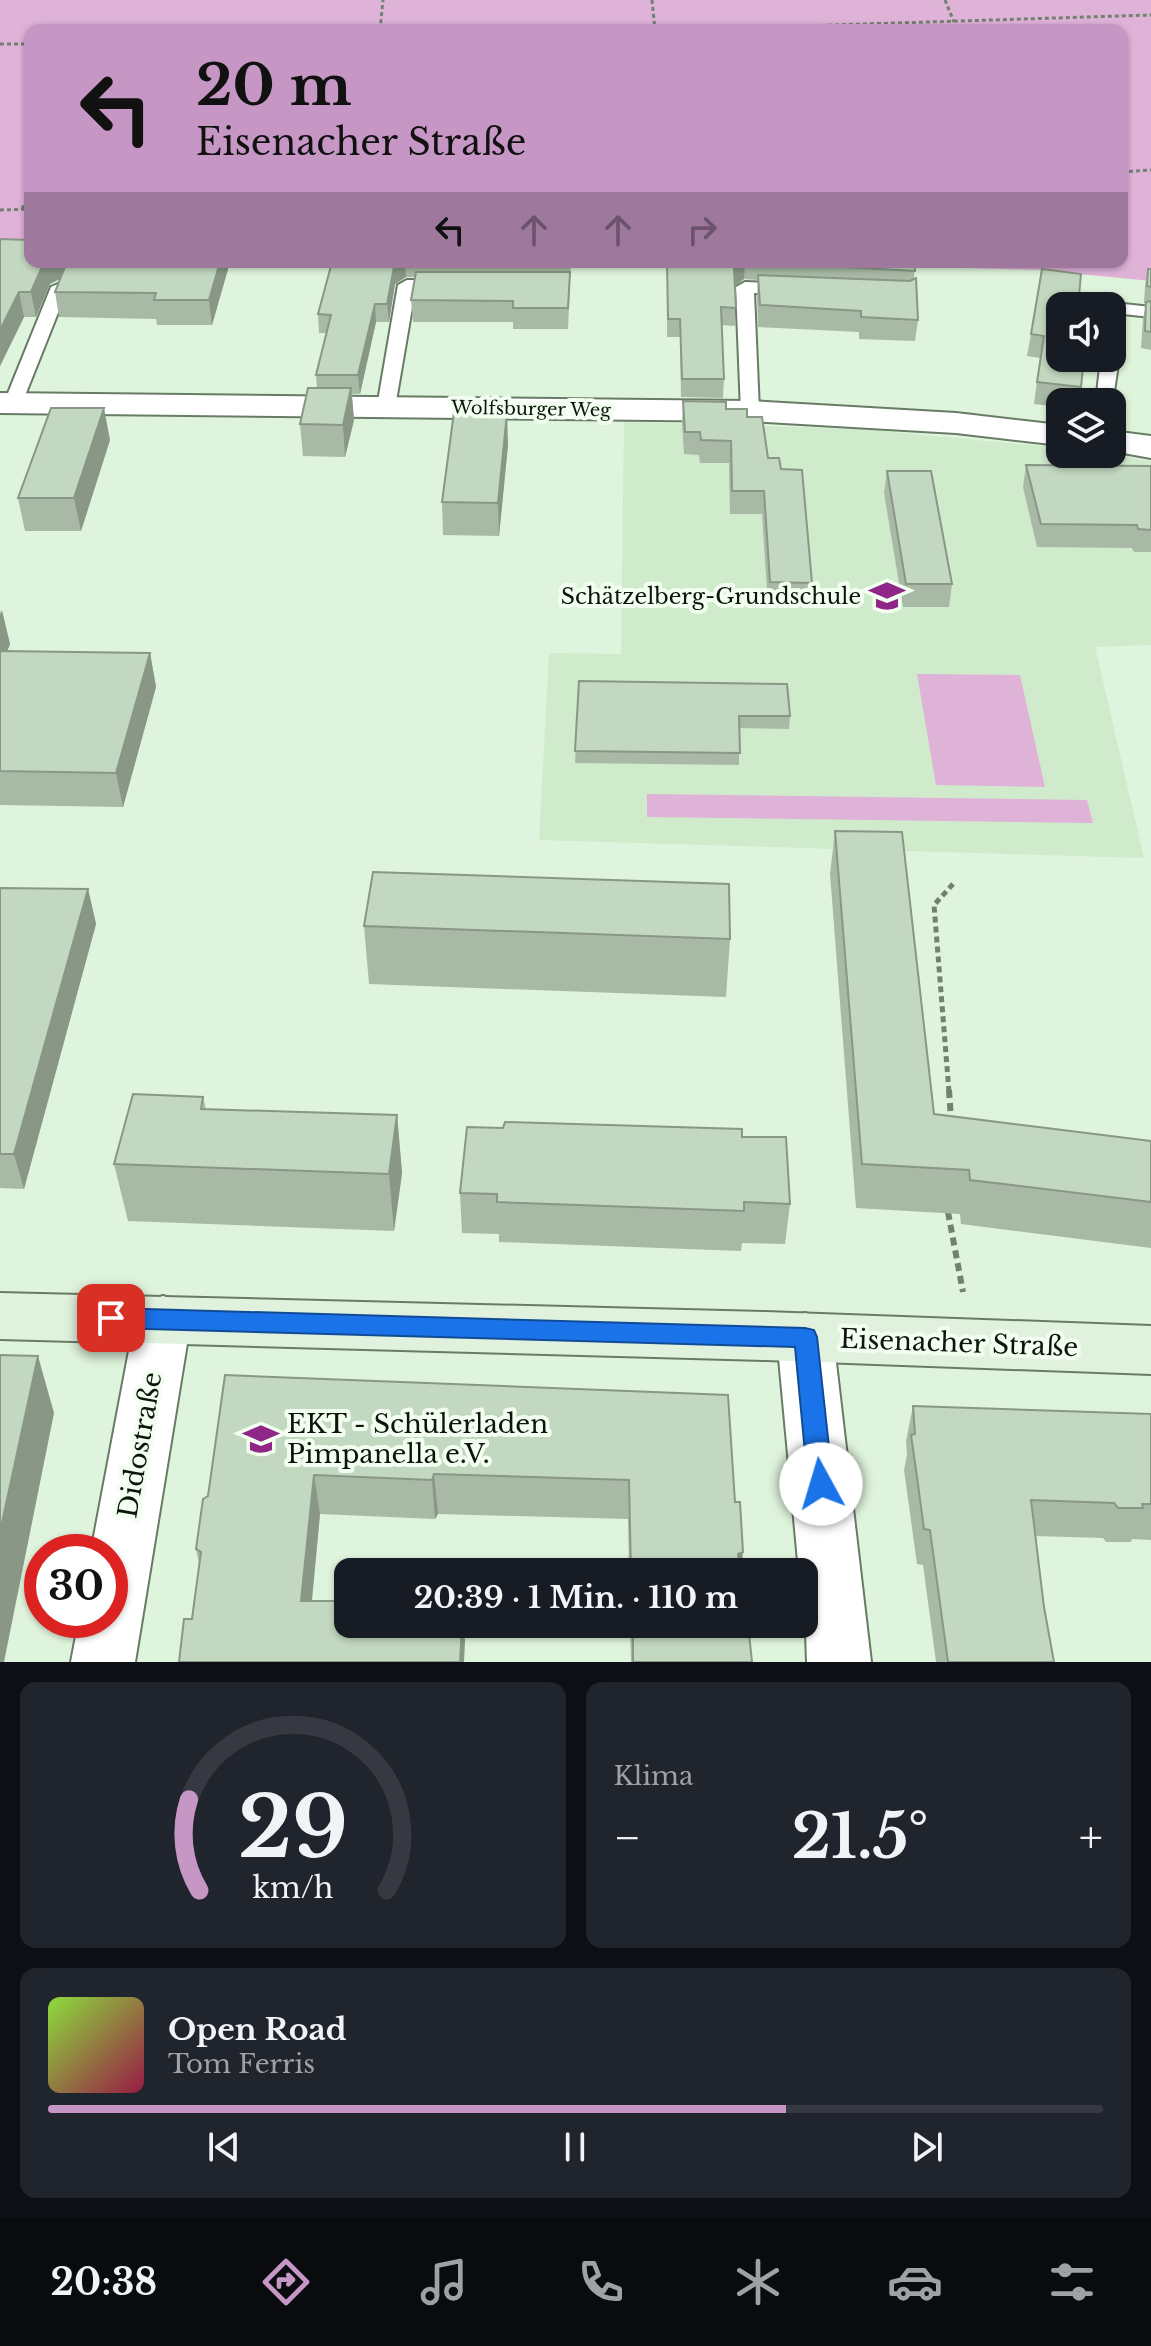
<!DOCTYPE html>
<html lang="de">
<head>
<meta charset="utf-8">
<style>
	:root { --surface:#171b24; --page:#20242c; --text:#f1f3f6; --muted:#9ea1a6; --line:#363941; --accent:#c697c5 }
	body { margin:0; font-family:"Libre Baskerville",serif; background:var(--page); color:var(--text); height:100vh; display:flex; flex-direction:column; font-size:30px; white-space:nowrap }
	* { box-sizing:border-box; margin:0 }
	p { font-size:26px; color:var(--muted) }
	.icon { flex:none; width:44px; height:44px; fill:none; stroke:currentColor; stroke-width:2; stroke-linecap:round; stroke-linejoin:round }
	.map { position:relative; height:1662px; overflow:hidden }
	.sheet { display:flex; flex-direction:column; gap:20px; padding:20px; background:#0d0f14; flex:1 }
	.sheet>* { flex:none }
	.banner { position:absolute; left:24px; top:24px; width:1104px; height:244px; border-radius:16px; box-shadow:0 2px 6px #0004; background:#c697c5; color:#111; overflow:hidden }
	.buttons { position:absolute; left:1046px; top:292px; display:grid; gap:16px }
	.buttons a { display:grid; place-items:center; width:80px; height:80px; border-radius:16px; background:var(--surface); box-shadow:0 2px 6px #0004; font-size:40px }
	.speed { position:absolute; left:24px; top:1534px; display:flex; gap:16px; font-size:40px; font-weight:700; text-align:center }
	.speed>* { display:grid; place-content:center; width:104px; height:104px; border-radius:50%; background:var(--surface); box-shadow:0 2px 6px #0004; line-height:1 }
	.speed .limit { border:12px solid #d22; background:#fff; color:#111 }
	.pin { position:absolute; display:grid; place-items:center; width:68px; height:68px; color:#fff; margin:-34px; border-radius:16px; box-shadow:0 4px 12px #0006 }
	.me { position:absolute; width:88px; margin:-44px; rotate:354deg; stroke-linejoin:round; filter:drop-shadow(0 0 6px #0008) }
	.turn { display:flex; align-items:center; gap:28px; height:168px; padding:0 40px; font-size:36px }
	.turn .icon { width:104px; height:104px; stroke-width:2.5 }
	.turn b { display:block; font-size:56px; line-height:68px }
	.lanes { display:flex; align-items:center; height:76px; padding:0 40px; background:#0003; justify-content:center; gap:40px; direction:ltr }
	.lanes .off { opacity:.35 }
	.big { font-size:60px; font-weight:700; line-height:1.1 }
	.sheet .widget { flex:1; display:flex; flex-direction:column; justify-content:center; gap:12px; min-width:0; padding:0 28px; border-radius:16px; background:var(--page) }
	.sheet .dial { align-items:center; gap:0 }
	.dial svg { height:208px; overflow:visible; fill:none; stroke:var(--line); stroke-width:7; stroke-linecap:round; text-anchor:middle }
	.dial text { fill:var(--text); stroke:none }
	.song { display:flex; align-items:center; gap:24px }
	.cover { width:96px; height:96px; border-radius:12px; background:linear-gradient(135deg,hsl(90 70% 55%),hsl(340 70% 35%)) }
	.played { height:8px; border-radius:4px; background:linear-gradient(90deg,var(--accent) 70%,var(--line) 70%) }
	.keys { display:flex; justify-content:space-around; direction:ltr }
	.heat { display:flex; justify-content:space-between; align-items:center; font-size:44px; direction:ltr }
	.sheet .tiles { flex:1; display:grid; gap:20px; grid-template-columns:1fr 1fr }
	.widget:last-child { grid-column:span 2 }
	.trip { position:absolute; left:334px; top:1558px; width:484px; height:80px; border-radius:16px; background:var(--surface); box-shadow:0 2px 6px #0004; font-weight:700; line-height:80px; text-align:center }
	.tab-bar { display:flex; height:128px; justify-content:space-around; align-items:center; background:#090b0e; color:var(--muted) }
	.tab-bar .icon { width:56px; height:56px }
	.tab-bar .selected { color:var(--accent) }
	.tab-bar b { font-size:36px; color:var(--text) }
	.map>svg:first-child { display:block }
	.built { fill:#d0eacc }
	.green { fill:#dfb2d8 }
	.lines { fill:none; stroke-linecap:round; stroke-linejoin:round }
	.lane-casing { stroke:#687b65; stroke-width:4 }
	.street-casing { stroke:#687b65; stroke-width:4 }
	.secondary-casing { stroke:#687b65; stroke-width:4 }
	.path-far2 { stroke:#738171; stroke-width:3; stroke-dasharray:4 3; stroke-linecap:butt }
	.path-far1 { stroke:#738171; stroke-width:5; stroke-dasharray:6 4; stroke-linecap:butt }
	.path { stroke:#738171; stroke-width:6; stroke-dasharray:8 5; stroke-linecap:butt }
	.lane { fill:#fff; fill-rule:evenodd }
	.street { fill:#fff; fill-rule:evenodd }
	.secondary { fill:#e0f2dd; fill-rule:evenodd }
	.wall { fill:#a8baa5 }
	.shaded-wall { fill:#889786 }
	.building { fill:#c3d8c0; stroke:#889786; stroke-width:2 }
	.route { fill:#1a73e8; stroke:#114b97; stroke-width:2 }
	.labels { text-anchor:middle; stroke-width:8; stroke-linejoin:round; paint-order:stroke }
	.far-street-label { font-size:18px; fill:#0c140b; stroke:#f2fff0 }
	.poi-label { font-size:22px; fill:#0c140b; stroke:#f2fff0; text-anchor:end }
	.near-street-label { font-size:26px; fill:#0c140b; stroke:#f2fff0 }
	.near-poi-label { font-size:26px; fill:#0c140b; stroke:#f2fff0; text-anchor:start }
</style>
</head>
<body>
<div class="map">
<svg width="1151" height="1662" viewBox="0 0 1151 1662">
	<rect width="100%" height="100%" fill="#dff4dc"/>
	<polygon class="built" points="624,422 860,429 1060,448 1060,454 1104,454 1151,461 1151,645 1095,647 1144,858 539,840 549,653 621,654"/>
	<g class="green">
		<polygon points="0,0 1151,0 1151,281 1038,270 751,262 1122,262 1122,30 30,30 30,254 0,254"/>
		<polygon points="917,674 1020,675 1045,787 936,785"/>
		<polygon points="647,794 1087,800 1093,823 647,817"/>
	</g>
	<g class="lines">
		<g class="lane-casing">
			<g id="lane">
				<polygon points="79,275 88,280 67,290 22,403 13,409 6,407 4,403 51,287"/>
				<polygon points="407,280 444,280 453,285 444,290 415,290 395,407 386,413 377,407 398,285"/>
				<polygon points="745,282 791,284 800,289 791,294 754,293 759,411 750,417 741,411 736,287"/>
				<polygon points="1115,303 1151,307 1151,317 1123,314 1121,338 1112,343 1112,306 1108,306"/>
				<polygon points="1112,353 1119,358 1112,405 1112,402 1096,402 1101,358 1112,358"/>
			</g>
		</g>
		<g class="street-casing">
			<g id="street">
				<polygon points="0,393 750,401 956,413 1060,425 1060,445 956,433 750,421 0,413"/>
				<polygon points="1112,431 1151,436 1151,458 1112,451"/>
				<polygon points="163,1296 183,1303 191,1319 135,1662 71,1662 79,1620 110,1620 110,1552 91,1552 135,1319 143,1303"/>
				<polygon points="805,1313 825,1320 833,1337 871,1662 807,1662 804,1572 799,1572 777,1337 785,1320"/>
			</g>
		</g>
		<g class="secondary-casing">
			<polygon id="secondary" points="0,1293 766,1312 1151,1326 1151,1374 766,1360 0,1339"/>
		</g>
		<g class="path-far2">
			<polyline points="652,0 655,30"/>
			<polyline points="945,0 954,22"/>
			<polyline points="380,30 383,0"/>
			<polyline points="674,30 1151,15"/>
			<polyline points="0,44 30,44"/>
			<polyline points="1122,172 1151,170"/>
			<polyline points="22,209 30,192"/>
			<polyline points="0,210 30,209"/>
		</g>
		<polyline class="path-far1" points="949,1092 934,905 953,884"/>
		<g class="path">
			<polyline points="949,1090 951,1119"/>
			<polyline points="948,1212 963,1292"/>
		</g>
		<use href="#lane" class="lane"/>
		<use href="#street" class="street"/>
		<use href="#secondary" class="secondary"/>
	</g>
	<g class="wall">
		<polygon points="0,239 30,262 230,262 212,325 157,325 156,319 59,317 55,292 60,279 50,284 36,317 24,317 0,366"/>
		<polygon points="332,262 571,262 568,329 513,329 513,322 413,322 411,300 415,277 406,277 395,284 389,322 376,322 360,394 352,394 354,420 345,457 303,456 300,424 317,388 316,375 326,333 319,333 318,314"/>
		<polygon points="667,262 915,262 914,279 918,320 915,341 859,339 859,332 758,327 757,296 758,280 744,279 735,286 735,326 722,325 724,379 723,398 681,397 680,337 667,337"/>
		<polygon points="1148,269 1151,269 1151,350 1141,348 1143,319 1146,304 1144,303 1145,286"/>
		<polygon points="1060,306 1081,387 1079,402 1060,402 1060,407 1034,404 1040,358 1027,356 1031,334"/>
		<polygon points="683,401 726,409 747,417 768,458 781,469 812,583 810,606 768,605 762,514 730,514 729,463 700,463 699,455 684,454 682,423"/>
		<polygon points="110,440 81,531 25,531 18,498"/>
		<polygon points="508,445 499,536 443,535 442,502"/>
		<polygon points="1026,465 1151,466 1151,552 1134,552 1132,548 1037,547 1023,487"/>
		<polygon points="887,471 952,584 949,607 903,607 884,493"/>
		<polygon points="0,610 10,644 7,651 150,653 156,687 123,807 0,805"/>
		<polygon points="579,681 790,716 789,729 739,728 739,765 575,763"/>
		<polygon points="835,831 934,1114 1151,1141 1151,1248 961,1224 960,1214 856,1208 830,874"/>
		<polygon points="0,888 88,889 96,924 24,1189 0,1188"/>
		<polygon points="364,926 730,939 726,997 369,984"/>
		<polygon points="203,1097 206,1109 397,1115 402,1173 394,1231 128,1221 114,1164"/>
		<polygon points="742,1137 790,1204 785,1244 742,1243 741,1251 499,1242 499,1234 462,1233 460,1193"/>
		<polygon points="225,1375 735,1502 741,1572 629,1572 628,1519 438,1514 435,1519 320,1514 312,1601 465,1641 192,1619 199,1563 196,1549 208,1496"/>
		<polygon points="913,1406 1151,1414 1151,1540 1132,1539 1131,1542 1106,1542 1103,1538 1035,1536 1044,1607 1054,1662 936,1662 923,1565 917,1564 904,1470 907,1455 906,1441"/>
		<polygon points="630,1624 748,1624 752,1662 631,1662"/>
	</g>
	<g class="shaded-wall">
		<polygon points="44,262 71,262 73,272 50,284 36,317 31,292"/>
		<polygon points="220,262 230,262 212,325 209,300"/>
		<polygon points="401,262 405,262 406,277 395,284 389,322 387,304 394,267"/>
		<polygon points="745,262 744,279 733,287 734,269"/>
		<polygon points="19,292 24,317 0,366 0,330"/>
		<polygon points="375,304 376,322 360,394 358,375"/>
		<polygon points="351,388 354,420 345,457 343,425"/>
		<polygon points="104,408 110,440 81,531 74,498"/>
		<polygon points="507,413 508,445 499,536 498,503"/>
		<polygon points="2,610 10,644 0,670 0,616"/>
		<polygon points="150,653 156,687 123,807 116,773"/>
		<polygon points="88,889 96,924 24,1189 14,1154"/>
		<polygon points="397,1115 402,1173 394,1231 389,1174"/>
		<polygon points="38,1356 54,1413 4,1662 0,1662 0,1532"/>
		<polygon points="434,1474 438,1514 435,1519 432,1480"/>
		<polygon points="314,1475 320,1514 308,1639 301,1601"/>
		<polygon points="743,1552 741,1572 737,1572 738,1554"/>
		<polygon points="462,1624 464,1624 465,1641 464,1662 460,1662"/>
	</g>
	<g class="building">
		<polygon points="0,239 30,240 30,262 44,262 31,292 19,292 0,330"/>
		<polygon points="184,262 220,262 209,300 154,300 156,293 55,292 65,267 72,263 182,263"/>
		<polygon points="332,262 401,262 394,267 387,304 375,304 358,375 316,375 331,315 318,314"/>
		<polygon points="667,262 744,262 734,269 736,308 721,307 724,379 682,379 680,319 668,319"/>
		<polygon points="751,262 915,262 915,271"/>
		<polygon points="1042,269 1081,274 1078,306 1060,306 1060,358 1084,358 1081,387 1037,382 1044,336 1031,334"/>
		<polygon points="1148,269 1151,269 1151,287 1147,286"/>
		<polygon points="416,272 570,272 568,308 513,308 513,301 411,300"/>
		<polygon points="758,275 910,281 916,278 918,320 861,317 861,311 760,305"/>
		<polygon points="1151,301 1151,332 1145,331 1146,302"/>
		<polygon points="308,388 351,388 343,425 300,424"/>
		<polygon points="683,401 726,402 726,409 747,409 747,417 762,417 768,458 779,458 781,469 802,470 812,583 770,582 764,491 732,491 731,441 701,440 700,432 685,432"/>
		<polygon points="51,408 104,408 74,498 18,498"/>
		<polygon points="454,412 507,413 498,503 442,502"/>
		<polygon points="1026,465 1151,466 1151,530 1138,529 1137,525 1041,524"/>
		<polygon points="887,471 931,471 952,584 906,584"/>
		<polygon points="0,651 150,653 116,773 0,771"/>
		<polygon points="579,681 787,684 790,716 739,716 740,753 575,751"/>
		<polygon points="835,831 902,832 934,1114 1151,1141 1151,1202 970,1180 969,1170 862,1164"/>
		<polygon points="373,872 729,884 730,939 364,926"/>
		<polygon points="0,888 88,889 14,1154 0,1154"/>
		<polygon points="133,1094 203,1097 201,1109 397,1115 389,1174 114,1164"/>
		<polygon points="505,1122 742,1129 742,1137 786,1137 790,1204 744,1202 744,1211 497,1202 497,1194 460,1193 467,1127 503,1128"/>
		<polygon points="0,1355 38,1356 0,1532"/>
		<polygon points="225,1375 728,1395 735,1502 740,1502 743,1552 738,1554 740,1572 631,1572 629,1480 434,1474 432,1480 314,1475 301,1601 348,1601 348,1624 462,1624 460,1662 179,1662 184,1619 192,1619 201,1552 196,1549 203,1499 208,1496"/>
		<polygon points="913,1406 1151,1414 1151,1504 1142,1504 1143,1508 1118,1508 1114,1503 1031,1500 1044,1607 1054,1662 948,1662 930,1530 924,1529 916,1470 911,1435 915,1434"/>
		<polygon points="633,1624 748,1624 752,1662 633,1662"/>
	</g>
	<polygon class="route" points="111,1308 805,1328 814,1330 817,1337 833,1484 829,1492 821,1495 812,1492 808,1484 795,1347 111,1328 103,1325 99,1318 103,1311"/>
	<defs>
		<g id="school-bare" transform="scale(2.76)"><path d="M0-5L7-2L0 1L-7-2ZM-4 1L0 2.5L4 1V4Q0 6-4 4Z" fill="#912689" stroke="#f2fff0" stroke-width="2.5" paint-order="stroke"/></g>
	</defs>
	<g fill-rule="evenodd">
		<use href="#school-bare" x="887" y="596"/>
		<use href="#school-bare" x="261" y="1439"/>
	</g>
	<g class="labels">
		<g class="far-street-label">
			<text transform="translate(531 409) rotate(1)" y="6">Wolfsburger Weg</text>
		</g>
		<g class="poi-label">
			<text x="861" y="604">Schätzelberg-Grundschule</text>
		</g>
		<g class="near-street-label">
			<text transform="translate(959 1343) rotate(2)" y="9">Eisenacher Straße</text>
			<text transform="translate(140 1445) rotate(-80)" y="9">Didostraße</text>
		</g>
		<g class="near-poi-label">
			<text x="287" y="1433">EKT - Schülerladen<tspan x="287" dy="30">Pimpanella e.V.</tspan></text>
		</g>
	</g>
</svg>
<div class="buttons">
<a><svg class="icon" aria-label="sound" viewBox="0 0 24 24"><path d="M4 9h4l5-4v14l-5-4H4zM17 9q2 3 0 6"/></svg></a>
<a><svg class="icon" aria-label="layers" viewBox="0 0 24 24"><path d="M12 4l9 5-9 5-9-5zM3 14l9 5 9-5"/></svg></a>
</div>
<div class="speed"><div class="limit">30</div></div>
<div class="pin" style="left:111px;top:1318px;background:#d93025"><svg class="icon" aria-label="arrive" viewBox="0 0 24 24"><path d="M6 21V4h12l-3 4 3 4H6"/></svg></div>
<svg class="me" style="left:821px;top:1484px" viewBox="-20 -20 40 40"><circle r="19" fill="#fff"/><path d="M0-13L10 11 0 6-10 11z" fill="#1a73e8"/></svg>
<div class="trip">20:39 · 1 Min. · 110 m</div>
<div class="banner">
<div class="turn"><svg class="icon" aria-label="left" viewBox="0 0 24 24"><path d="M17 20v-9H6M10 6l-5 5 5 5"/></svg><div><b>20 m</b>Eisenacher Straße</div></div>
<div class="lanes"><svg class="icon" aria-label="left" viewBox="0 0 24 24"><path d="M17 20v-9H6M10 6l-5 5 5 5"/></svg><svg class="icon off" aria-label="ahead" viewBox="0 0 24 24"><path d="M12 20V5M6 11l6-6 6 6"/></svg><svg class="icon off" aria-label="ahead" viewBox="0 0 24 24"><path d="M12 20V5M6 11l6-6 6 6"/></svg><svg class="icon off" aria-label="right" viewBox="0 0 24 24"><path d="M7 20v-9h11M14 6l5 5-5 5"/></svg></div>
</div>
</div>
<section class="sheet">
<div class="tiles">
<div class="widget dial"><svg viewBox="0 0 100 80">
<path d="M14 69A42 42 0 1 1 86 69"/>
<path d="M14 69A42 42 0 0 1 10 34" stroke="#c697c5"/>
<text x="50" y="56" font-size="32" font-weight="700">29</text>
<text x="50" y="72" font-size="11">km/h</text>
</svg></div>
<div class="widget"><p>Klima</p>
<div class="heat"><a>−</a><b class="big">21.5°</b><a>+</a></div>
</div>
<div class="widget">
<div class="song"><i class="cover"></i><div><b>Open Road</b><p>Tom Ferris</p></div></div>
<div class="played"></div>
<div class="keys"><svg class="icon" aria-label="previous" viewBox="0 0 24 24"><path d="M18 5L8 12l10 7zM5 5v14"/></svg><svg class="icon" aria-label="pause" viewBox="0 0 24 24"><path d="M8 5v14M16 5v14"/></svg><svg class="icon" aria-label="next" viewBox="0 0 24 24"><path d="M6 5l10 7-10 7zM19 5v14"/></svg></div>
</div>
</div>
</section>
<nav class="tab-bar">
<b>20:38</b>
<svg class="icon selected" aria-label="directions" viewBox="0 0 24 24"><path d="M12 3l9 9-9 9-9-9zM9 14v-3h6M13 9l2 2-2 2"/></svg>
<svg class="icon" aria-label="music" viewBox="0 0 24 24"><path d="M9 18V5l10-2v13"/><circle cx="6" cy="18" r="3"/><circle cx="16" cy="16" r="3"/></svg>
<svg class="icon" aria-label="phone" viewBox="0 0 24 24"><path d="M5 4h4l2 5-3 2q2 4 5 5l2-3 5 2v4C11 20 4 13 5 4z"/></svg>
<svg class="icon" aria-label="climate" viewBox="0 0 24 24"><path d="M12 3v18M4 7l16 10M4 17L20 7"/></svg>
<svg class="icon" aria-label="car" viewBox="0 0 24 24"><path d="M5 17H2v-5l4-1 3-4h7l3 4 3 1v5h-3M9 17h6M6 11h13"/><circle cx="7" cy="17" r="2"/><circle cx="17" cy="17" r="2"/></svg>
<svg class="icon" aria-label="filters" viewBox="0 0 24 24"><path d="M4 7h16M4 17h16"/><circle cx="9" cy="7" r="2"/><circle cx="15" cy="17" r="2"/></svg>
</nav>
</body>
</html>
